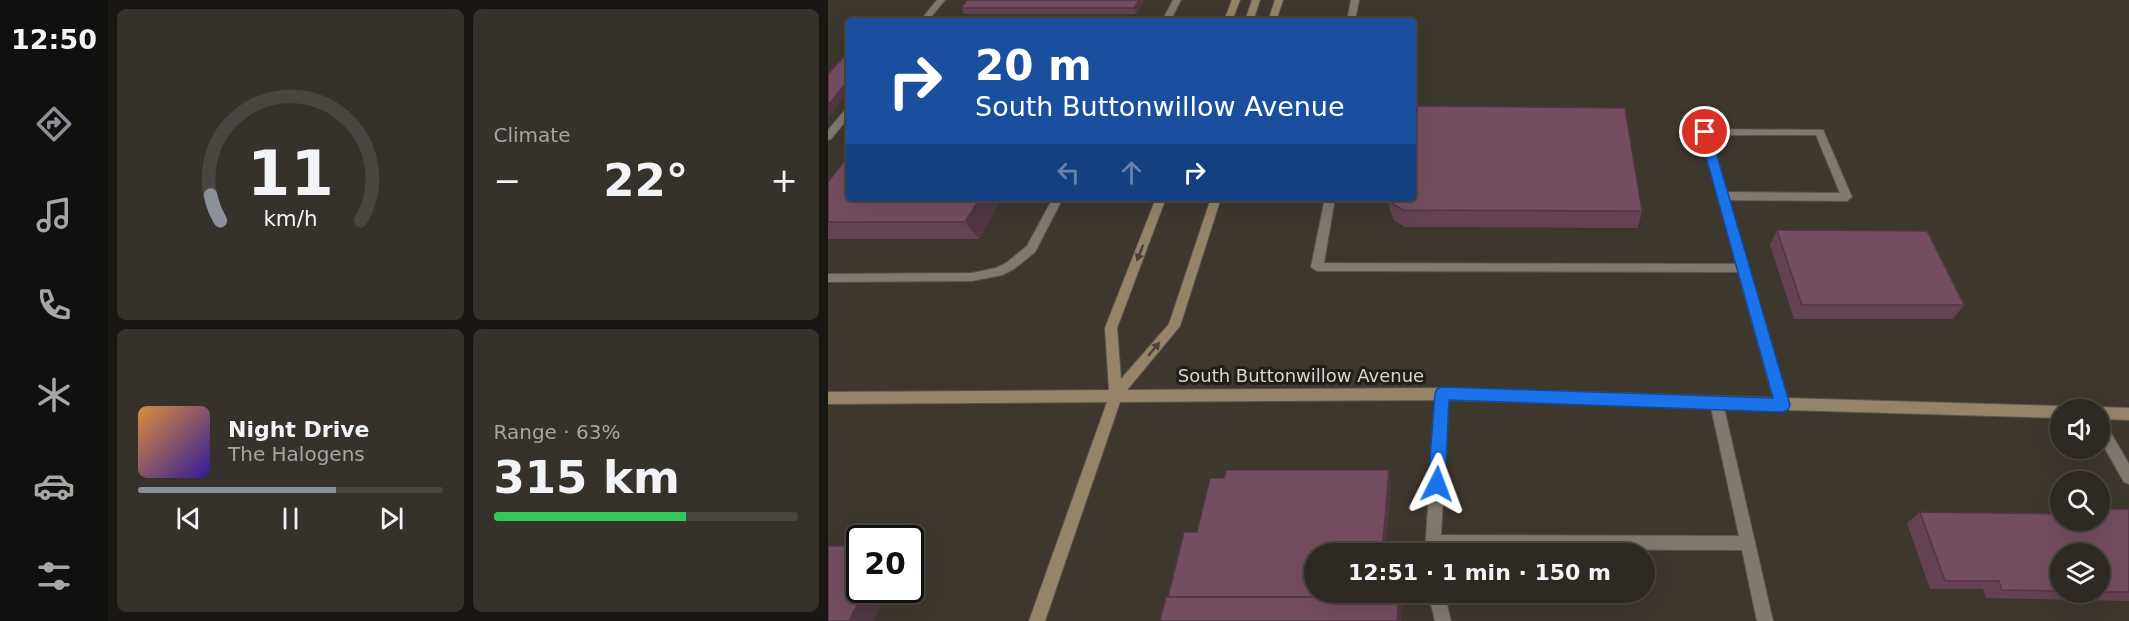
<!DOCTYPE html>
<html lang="en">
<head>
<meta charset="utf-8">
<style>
	:root { --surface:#2e2922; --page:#36312a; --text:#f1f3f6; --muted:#a7a6a5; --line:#494540; --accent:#8c9099 }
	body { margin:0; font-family:"DejaVu Sans",sans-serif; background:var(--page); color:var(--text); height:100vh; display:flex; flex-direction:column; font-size:22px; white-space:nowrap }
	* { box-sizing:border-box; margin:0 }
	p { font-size:20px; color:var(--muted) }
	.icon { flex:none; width:33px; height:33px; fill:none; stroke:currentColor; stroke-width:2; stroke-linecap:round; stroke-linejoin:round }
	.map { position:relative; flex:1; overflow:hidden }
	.sheet { display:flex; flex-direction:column; gap:9px; padding:9px; background:#191713; width:720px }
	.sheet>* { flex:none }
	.banner { position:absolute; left:18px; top:18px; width:570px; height:183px; border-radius:6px; box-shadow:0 6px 24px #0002,0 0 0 2px var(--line); background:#1a4fa0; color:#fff; overflow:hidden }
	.tools { position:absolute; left:1222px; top:399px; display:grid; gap:12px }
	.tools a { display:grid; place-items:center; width:60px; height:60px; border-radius:50%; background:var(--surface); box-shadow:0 6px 24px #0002,0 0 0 2px var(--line); font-size:30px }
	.speed { position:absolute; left:18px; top:525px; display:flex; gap:12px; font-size:30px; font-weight:700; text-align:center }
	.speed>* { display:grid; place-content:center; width:78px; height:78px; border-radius:50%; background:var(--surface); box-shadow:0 6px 24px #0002,0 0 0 2px var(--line); line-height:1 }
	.speed .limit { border:3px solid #111; border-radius:9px; background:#fff; color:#111 }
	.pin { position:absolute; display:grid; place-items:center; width:51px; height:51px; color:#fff; margin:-26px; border:3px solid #fff; border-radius:50%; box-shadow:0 2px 6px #0007 }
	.me { position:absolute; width:66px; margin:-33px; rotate:3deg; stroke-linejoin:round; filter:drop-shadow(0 0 4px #0008) }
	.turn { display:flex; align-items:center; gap:21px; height:126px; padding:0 30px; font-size:27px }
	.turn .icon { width:78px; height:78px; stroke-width:2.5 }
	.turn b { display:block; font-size:42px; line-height:51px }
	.lanes { display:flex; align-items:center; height:57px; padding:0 30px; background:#0003; justify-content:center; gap:30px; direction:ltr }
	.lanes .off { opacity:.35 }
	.big { font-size:45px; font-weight:800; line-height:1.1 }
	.sheet .card { flex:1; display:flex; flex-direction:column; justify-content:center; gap:9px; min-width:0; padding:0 21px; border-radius:9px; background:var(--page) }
	.sheet .dial { align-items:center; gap:0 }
	.dial svg { height:156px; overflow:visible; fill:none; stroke:var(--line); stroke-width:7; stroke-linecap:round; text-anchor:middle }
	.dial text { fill:var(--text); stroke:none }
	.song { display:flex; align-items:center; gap:18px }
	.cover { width:72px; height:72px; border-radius:9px; background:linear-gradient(135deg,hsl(30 70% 55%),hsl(250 70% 35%)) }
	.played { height:6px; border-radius:3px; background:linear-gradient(90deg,var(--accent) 65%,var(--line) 65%) }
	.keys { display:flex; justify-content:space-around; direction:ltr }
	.heat { display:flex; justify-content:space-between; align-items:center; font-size:33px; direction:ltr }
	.charge { height:9px; border-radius:4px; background:linear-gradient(90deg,#34c759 63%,var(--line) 0) }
	.sheet .tiles { flex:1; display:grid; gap:9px; grid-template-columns:repeat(2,1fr) }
	.trip { position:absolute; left:476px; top:543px; width:351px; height:60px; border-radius:30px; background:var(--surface); box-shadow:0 6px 24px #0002,0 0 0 2px var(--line); font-weight:800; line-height:60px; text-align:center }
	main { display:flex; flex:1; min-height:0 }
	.tabs { display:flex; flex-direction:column; width:108px; justify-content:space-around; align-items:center; background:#12100e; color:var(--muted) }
	.tabs .icon { width:42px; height:42px }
	.tabs .selected { color:var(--accent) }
	.tabs b { font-size:27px; color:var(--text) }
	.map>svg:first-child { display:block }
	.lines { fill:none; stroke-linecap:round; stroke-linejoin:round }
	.lane-casing { stroke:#5a554e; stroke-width:2 }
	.secondary-casing { stroke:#5a554e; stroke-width:2 }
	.lane { fill:#817970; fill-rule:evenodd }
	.secondary { fill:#968468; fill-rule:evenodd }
	.wall { fill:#654253; fill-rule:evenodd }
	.shaded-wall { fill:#523644 }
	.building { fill:#754d61; stroke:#523644; stroke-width:1.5 }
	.oneway { fill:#4b4236 }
	.route { fill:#1a73e8; stroke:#114b97; stroke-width:1.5 }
	.labels { text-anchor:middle; stroke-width:6; stroke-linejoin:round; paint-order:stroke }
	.street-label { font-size:18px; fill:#d9d5cf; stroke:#221f1b }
</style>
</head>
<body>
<main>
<nav class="tabs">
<b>12:50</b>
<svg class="icon selected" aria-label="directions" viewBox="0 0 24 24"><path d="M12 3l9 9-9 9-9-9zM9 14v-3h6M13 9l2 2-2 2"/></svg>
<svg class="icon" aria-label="music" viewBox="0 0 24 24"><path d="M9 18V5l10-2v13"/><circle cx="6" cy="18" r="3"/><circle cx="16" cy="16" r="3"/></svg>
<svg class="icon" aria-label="phone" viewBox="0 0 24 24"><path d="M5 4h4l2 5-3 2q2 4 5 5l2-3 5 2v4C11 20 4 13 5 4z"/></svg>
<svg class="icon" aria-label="climate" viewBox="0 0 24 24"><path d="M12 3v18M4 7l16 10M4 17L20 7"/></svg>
<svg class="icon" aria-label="car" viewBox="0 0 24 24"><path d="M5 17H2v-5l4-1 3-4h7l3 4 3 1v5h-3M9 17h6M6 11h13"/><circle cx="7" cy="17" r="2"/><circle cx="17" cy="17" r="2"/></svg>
<svg class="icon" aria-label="filters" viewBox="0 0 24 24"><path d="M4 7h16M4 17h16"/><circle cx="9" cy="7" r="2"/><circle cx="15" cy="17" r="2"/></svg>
</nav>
<section class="sheet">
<div class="tiles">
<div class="card dial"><svg viewBox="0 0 100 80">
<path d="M14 69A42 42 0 1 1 86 69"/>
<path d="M14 69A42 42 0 0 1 9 56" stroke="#8c9099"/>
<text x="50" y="56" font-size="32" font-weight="700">11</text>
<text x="50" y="72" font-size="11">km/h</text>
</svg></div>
<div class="card"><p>Climate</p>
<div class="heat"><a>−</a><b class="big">22°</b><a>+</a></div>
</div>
<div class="card">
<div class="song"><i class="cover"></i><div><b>Night Drive</b><p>The Halogens</p></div></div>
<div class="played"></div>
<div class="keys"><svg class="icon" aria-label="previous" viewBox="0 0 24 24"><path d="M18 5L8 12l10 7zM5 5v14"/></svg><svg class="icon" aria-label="pause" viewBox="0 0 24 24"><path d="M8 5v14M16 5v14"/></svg><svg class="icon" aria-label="next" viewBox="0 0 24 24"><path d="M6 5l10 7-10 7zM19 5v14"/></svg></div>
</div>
<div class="card"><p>Range · 63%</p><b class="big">315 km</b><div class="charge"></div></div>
</div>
</section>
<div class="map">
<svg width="1301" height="621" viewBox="0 0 1301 621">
	<rect width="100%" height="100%" fill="#3e372e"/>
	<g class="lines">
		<g class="lane-casing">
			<g id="lane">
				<polygon points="109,0 117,0 102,18 143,18 147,21 92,21"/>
				<polygon points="345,0 353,0 342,21 334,21"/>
				<polygon points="523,0 531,0 527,21 519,21"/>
				<polygon points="21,108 21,117 3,139 0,140 0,130 18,109"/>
				<path d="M 877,129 L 995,130 L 1024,197 L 1019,201 L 901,200 L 961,405 L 959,409 L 954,411 L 949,409 L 947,405 L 910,272 L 489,271 L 483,267 L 497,198 L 507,198 L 496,263 L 908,264 L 872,132 ZM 883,135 L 988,135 L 1012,193 L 899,192 Z"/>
				<polygon points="225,198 235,198 207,252 186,269 174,275 144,281 0,282 0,274 144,273 168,268 178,263 199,246"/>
				<polygon points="614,388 619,390 621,394 613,535 911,536 882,403 884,399 889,397 894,399 945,621 929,621 914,550 612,549 612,554 597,554 607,394 609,390"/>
				<polygon points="1272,421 1277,423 1301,464 1301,484 1296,482 1272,440"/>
				<polygon points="600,592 616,592 623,621 607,621"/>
			</g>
		</g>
		<g class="secondary-casing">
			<g id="secondary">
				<polygon points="404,0 412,0 404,21 396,21"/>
				<polygon points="424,0 432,0 425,21 417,21"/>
				<polygon points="447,0 455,0 448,21 440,21"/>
				<polygon points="328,198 338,198 289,328 293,379 341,324 383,198 393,198 352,326 299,390 614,388 1233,406 1238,410 1233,410 1233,418 614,400 292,402 217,621 201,621 279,402 0,404 0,392 281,390 277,328"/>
				<polygon points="1272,407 1301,408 1301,420 1272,419 1272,410 1267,410"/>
			</g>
		</g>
		<use href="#lane" class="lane"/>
		<use href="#secondary" class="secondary"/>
	</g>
	<g class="wall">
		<polygon points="316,0 309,14 136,14 133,8"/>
		<polygon points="0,182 21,198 174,198 151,239 0,239"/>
		<polygon points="560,198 585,198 814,211 810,228 577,227 566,220 562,211"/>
		<polygon points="949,230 1136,305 1125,319 966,319 942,245"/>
		<path d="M 1301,509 L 1301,601 L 1158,598 L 1155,589 L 1102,589 L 1079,523 L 1092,512 L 1233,520 ZM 1233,554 L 1272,554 L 1272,592 L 1233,592 Z"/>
	</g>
	<g class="shaded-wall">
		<polygon points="311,0 316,0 309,14 306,8"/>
		<polygon points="21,80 21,92 0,117 0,105"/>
		<polygon points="152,198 174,198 151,239 137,222"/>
		<polygon points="561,470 563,482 558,554 554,554"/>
		<polygon points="36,590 60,590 45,621 21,621"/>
		<polygon points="527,592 532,592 530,607 526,599"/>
		<polygon points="571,597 574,607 573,621 569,621"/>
	</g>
	<g class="building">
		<polygon points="139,0 311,0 306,8 133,8"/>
		<polygon points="21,51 21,80 0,105 0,74"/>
		<polygon points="585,106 797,108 814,211 575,210 563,203 561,198 585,198"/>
		<polygon points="21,155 21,198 152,198 137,222 0,222 0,182"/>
		<polygon points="949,230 1099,231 1136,305 974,305"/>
		<polygon points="398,470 561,470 554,554 486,554 486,592 527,592 527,597 340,597 356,532 369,532 382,478 396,478"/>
		<polygon points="1272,509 1301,509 1301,592 1272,592 1272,554 1233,554 1233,591 1174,590 1171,581 1117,581 1092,512 1233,514 1233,520 1272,520"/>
		<polygon points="0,546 32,546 32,590 36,590 21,621 0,621"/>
		<polygon points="338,597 571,597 569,621 332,621"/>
	</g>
	<defs><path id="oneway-solid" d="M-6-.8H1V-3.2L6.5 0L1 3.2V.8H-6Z" transform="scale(1.5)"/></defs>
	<g class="oneway">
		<use href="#oneway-solid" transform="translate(312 253) rotate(111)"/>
		<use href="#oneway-solid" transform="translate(326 349) rotate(-50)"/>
	</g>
	<polygon class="route" points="877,128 882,132 962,405 960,410 954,412 621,400 617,484 614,490 609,492 603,490 600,484 607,394 609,389 614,387 945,398 871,132"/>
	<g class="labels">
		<g class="street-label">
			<text x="473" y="382">South Buttonwillow Avenue</text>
		</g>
	</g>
</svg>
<div class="tools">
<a><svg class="icon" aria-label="sound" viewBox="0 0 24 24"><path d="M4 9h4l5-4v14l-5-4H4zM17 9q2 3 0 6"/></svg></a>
<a><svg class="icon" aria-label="search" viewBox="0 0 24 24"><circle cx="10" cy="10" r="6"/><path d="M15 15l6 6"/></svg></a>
<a><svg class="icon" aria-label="layers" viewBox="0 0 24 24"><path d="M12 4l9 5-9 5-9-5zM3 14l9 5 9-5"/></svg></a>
</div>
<div class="speed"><div class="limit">20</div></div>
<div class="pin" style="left:877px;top:132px;background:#d93025"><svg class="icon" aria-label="arrive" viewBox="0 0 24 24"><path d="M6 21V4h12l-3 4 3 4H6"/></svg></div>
<svg class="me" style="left:609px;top:484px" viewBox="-20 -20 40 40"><path d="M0-17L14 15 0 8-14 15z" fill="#1a73e8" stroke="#fff" stroke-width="4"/></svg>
<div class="trip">12:51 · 1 min · 150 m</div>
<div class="banner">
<div class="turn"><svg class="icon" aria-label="right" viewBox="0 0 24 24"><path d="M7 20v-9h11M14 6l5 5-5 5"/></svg><div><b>20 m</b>South Buttonwillow Avenue</div></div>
<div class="lanes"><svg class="icon off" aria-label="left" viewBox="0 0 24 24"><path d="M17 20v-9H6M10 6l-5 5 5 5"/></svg><svg class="icon off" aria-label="ahead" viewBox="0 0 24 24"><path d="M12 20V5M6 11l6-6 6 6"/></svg><svg class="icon" aria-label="right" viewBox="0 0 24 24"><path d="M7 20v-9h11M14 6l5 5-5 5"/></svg></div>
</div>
</div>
</main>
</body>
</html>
